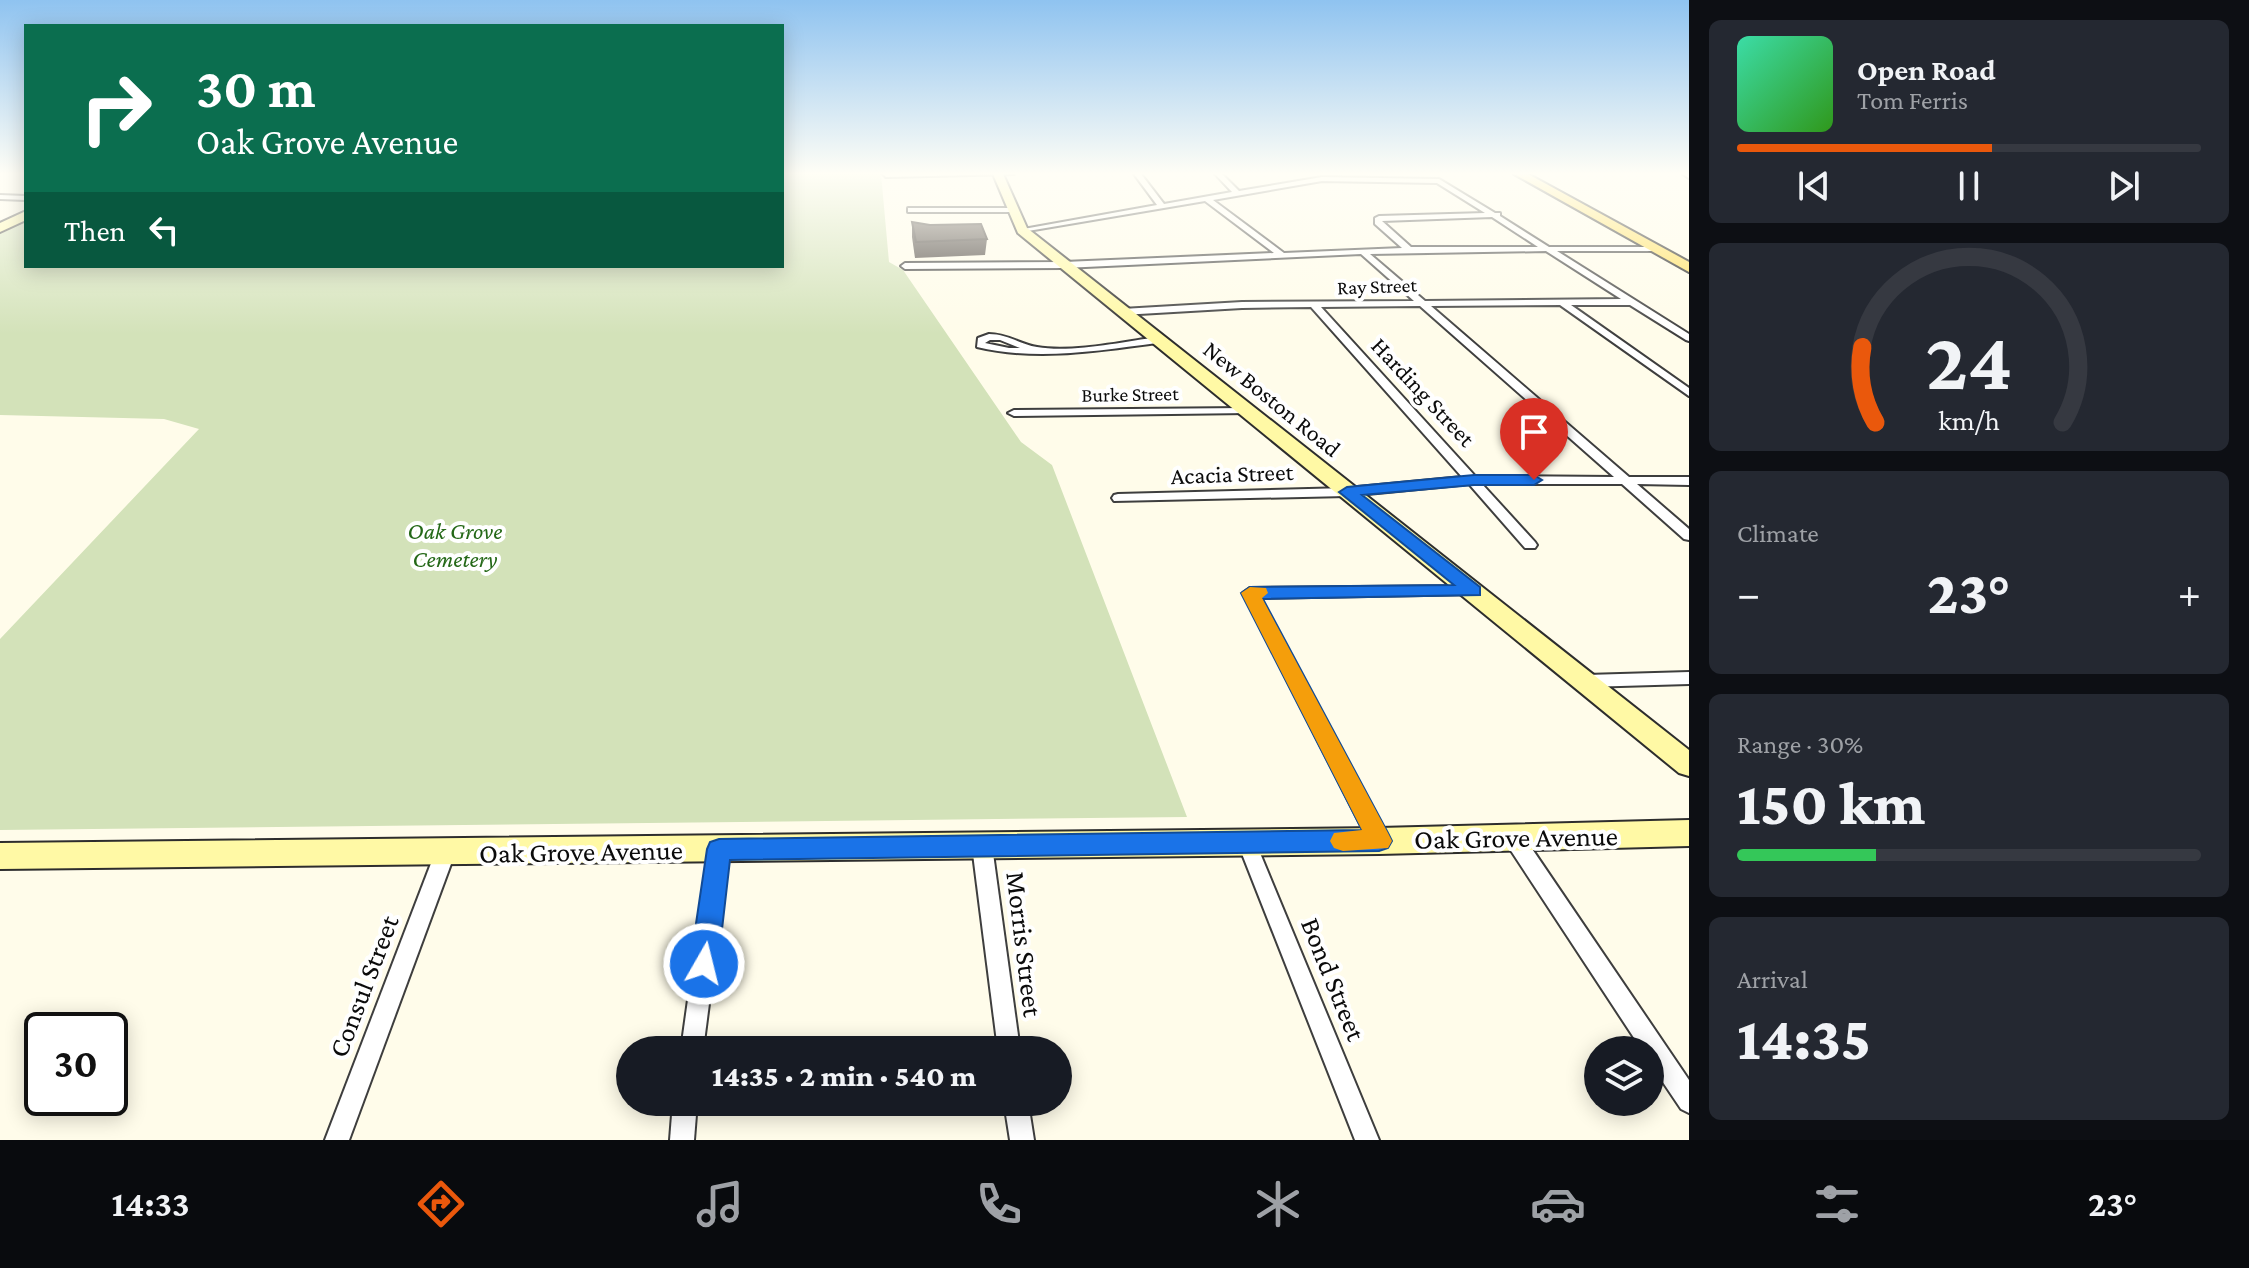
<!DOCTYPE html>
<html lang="en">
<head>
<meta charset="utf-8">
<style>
	:root { --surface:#171b24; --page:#242831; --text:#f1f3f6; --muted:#9ea1a6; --line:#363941; --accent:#ea580c }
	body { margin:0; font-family:"Crimson Pro",serif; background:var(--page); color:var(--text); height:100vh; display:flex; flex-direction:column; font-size:30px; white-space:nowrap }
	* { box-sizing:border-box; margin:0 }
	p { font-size:26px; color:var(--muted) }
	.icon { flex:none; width:44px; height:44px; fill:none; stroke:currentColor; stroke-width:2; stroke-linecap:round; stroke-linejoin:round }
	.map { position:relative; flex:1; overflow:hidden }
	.drawer { display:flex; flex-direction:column; gap:20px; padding:20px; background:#0d0f14; width:560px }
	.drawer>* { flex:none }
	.top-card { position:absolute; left:24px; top:24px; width:760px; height:244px; border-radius:0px; box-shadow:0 4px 20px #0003; background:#0b6e4f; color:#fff; overflow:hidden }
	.fabs { position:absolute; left:1584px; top:1036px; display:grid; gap:16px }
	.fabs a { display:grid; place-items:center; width:80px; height:80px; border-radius:50%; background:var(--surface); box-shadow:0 4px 20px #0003; font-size:40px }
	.speed { position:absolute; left:24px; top:1012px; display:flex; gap:16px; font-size:40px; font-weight:700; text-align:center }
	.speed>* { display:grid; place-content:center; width:104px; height:104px; border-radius:50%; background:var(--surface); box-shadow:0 4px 20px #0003; line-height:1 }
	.speed .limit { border:4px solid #111; border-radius:12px; background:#fff; color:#111 }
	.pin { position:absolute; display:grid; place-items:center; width:68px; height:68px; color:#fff; margin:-82px -34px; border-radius:50% 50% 50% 0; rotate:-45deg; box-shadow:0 0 8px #0007 }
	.pin .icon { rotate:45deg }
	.me { position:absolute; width:88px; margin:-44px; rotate:8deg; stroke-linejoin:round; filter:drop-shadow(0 0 6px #0008) }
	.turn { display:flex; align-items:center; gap:28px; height:168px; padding:0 40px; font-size:36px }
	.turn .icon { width:104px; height:104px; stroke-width:2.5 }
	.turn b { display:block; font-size:56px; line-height:68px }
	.then { display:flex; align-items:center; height:76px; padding:0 40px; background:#0003; gap:16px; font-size:30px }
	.big { font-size:60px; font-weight:800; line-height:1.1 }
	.drawer .widget { flex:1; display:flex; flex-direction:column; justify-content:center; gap:12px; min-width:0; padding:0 28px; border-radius:12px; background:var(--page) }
	.drawer .dial { align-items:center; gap:0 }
	.dial svg { height:208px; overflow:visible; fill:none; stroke:var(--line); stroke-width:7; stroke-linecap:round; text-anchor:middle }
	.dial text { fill:var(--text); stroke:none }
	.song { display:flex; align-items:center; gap:24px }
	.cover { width:96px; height:96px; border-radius:12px; background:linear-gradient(135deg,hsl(160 70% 55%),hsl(110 70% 35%)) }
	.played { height:8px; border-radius:4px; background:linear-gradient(90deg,var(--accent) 55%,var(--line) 55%) }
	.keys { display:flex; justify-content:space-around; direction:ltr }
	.heat { display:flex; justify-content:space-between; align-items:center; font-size:44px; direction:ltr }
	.charge { height:12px; border-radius:6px; background:linear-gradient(90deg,#34c759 30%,var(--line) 0) }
	.trip { position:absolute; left:616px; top:1036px; width:456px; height:80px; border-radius:40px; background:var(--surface); box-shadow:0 4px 20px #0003; font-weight:800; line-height:80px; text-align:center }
	.dock { display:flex; height:128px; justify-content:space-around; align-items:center; background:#090b0e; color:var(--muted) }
	.dock .icon { width:56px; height:56px }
	.dock .current { color:var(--accent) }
	.dock b { font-size:36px; color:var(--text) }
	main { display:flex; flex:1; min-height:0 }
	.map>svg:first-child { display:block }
	.cemetery { fill:#d3e2b9 }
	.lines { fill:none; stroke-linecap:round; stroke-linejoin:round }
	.street-casing { stroke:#3e3e3e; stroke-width:4 }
	.secondary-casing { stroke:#2d2d2d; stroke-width:4 }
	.primary-casing { stroke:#1c1c1c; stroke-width:4 }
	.street { fill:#fff; fill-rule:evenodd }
	.secondary { fill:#fff9a5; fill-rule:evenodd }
	.primary { fill:#ffdf5a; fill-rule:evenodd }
	.wall { fill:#49423d }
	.building { fill:#554d47; stroke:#3c3632; stroke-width:2 }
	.route { fill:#1a73e8; stroke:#114b97; stroke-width:2 }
	.slow { fill:#f59e0b }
	.labels { text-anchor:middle; stroke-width:8; stroke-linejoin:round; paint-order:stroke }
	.far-street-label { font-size:20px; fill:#0b0b0b; stroke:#fff }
	.street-label { font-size:24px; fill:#0b0b0b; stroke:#fff }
	.park-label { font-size:24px; font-style:italic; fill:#246817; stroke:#fff }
	.near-street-label { font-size:28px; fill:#0b0b0b; stroke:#fff }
</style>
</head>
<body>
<main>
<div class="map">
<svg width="1689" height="1140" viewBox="0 0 1689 1140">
	<rect width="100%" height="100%" fill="#fffcea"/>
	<polygon class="cemetery" points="782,174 881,174 889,262 903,270 1021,442 1052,465 1187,817 0,830 0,639 199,429 164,419 0,415 0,234 26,221 26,266 782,266"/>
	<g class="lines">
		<g class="street-casing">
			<g id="street">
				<polygon points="883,174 1014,174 886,177"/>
				<path d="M 1134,174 L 1141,174 L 1164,204 L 1232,192 L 1215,174 L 1222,174 L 1239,191 L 1322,177 L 1439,179 L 1495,213 L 1500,213 L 1500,216 L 1549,247 L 1657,247 L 1658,249 L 1654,251 L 1557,251 L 1689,334 L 1689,341 L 1686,340 L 1630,305 L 1571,305 L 1689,388 L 1689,396 L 1560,305 L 1431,306 L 1629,477 L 1689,477 L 1689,485 L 1637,484 L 1689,529 L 1689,540 L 1684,539 L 1622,484 L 1482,484 L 1535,542 L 1537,545 L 1535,548 L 1525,548 L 1469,484 L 1347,496 L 1114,501 L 1112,498 L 1114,495 L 1118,494 L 1347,488 L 1462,477 L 1311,307 L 1242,308 L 1122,315 L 1117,312 L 1122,309 L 1242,302 L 1414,301 L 1361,254 L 1064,268 L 905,269 L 901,266 L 905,263 L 1064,262 L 1274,253 L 1205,201 L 1022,232 L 1018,230 L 1157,205 ZM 1322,181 L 1437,183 L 1485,213 L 1379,216 L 1375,218 L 1375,224 L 1402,248 L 1284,253 L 1213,200 ZM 1492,217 L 1538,247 L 1411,247 L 1382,221 ZM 1546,251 L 1621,299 L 1425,301 L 1370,254 ZM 1420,306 L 1614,477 L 1475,476 L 1321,307 Z"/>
				<polygon points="1683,174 1689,174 1689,178"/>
				<polygon points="0,195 26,196 26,200 0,199"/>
				<polygon points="911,208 1013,208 1017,210 1013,212 908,212 908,208"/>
				<path d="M 989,334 C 1007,334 1020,344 1037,347 C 1071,353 1123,342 1157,337 L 1162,340 L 1157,343 C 1097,351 1036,361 977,347 L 978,338 ZM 990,340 L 1000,340 L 1020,348 L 1009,348 L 985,343 Z"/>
				<polygon points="1245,408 1251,411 1249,413 1014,416 1008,413 1014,410"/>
				<polygon points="1474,586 1481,591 1479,594 1260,598 1388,841 1386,847 1379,849 1372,847 1243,593 1250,588"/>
				<polygon points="1689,672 1689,684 1586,687 1580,685 1578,681 1580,677 1586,675"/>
				<polygon points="1513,829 1520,831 1689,1080 1689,1113 1681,1109 1650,1063 1650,1050 1642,1050 1506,843 1504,837 1506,831"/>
				<polygon points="1246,833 1253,835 1255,841 1379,1140 1355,1140 1237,841 1239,835"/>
				<polygon points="982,838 989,840 992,846 1020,1050 998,1050 972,846 975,840"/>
				<polygon points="719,841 726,843 729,849 703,1050 681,1050 709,849 712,843"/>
				<polygon points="445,845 452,847 455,853 349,1140 325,1140 435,853 438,847"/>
				<polygon points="673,1102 697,1102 694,1140 670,1140"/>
				<polygon points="1004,1102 1028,1102 1034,1140 1010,1140"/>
			</g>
		</g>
		<g class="secondary-casing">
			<g id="secondary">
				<polygon points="993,174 1003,174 1027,228 1689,750 1689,776 1679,773 1018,233"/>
				<polygon points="26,211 26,220 0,232 0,223"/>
				<polygon points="1689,820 1689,846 1379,854 0,869 0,843 1379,828"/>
			</g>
		</g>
		<g class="primary-casing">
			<polygon id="primary" points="1514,174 1528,174 1689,262 1689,272"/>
		</g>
		<use href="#street" class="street"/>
		<use href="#secondary" class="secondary"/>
		<use href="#primary" class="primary"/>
	</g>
	<polygon class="wall" points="912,222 987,239 985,255 915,258 912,237"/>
	<polygon class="building" points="912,222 930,225 981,224 987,239 916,242"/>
	<linearGradient id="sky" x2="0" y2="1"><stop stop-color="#8fc3f0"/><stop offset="0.52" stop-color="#fffef6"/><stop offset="1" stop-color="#fffef6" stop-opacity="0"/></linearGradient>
	<rect width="1689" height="334" fill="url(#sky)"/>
	<polygon class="route" points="1474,475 1534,475 1542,480 1534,485 1474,485 1362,495 1480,587 1480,595 1263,599 1388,833 1392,841 1388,848 1379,851 730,860 718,964 714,973 704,977 694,973 690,964 707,849 710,842 719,839 1362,830 1241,593 1250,587 1454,585 1339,492 1347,487"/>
	<polygon class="slow" points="1250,587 1266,588 1268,593 1262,598 1388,833 1392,841 1388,848 1343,851 1334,848 1330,841 1334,833 1362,830 1241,593"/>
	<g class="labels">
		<g class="far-street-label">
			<text transform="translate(1377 286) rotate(-2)" y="7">Ray Street</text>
			<text transform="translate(1130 394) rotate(-1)" y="7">Burke Street</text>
		</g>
		<g class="street-label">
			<text transform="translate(1423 392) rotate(47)" y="8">Harding Street</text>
			<text transform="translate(1272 399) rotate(39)" y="8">New Boston Road</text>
			<text transform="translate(1232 474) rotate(-2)" y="8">Acacia Street</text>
		</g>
		<g class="park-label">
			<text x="455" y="539">Oak Grove<tspan x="455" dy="28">Cemetery</tspan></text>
		</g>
		<g class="near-street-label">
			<text transform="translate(1516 837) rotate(-1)" y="10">Oak Grove Avenue</text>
			<text transform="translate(581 851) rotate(-1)" y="10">Oak Grove Avenue</text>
			<text transform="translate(1025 944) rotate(83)" y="10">Morris Street</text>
			<text transform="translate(1334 979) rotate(68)" y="10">Bond Street</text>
			<text transform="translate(363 986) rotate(-69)" y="10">Consul Street</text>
		</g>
	</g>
</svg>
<div class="fabs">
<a><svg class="icon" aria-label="layers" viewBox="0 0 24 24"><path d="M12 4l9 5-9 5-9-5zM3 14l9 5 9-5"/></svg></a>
</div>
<div class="speed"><div class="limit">30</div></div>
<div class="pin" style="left:1534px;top:480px;background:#d93025"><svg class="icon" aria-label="arrive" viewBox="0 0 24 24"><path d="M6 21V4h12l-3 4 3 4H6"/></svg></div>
<svg class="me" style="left:704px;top:964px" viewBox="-20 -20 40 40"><circle r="17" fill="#1a73e8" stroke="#fff" stroke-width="3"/><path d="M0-11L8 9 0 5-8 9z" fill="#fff"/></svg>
<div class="trip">14:35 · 2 min · 540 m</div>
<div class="top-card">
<div class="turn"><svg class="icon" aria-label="right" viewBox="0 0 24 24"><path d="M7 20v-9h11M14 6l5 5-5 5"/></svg><div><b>30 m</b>Oak Grove Avenue</div></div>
<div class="then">Then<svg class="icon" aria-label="left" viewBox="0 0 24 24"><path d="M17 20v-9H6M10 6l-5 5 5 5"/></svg></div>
</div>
</div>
<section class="drawer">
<div class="widget">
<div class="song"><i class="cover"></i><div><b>Open Road</b><p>Tom Ferris</p></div></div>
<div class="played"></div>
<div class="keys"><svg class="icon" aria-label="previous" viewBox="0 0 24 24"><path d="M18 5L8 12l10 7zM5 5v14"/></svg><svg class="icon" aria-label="pause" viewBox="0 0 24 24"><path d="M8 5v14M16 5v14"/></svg><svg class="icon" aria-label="next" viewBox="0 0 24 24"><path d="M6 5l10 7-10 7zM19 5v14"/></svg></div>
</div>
<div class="widget dial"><svg viewBox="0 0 100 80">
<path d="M14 69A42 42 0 1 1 86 69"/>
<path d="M14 69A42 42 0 0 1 9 40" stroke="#ea580c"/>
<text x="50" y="56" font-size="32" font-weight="700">24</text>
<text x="50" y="72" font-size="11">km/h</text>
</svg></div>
<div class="widget"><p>Climate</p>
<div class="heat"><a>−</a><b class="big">23°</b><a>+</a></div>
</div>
<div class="widget"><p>Range · 30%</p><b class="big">150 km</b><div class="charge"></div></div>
<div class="widget"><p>Arrival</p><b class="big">14:35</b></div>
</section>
</main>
<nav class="dock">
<b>14:33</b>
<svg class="icon current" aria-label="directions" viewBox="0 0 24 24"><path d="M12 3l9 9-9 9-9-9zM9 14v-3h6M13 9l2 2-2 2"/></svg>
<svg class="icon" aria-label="music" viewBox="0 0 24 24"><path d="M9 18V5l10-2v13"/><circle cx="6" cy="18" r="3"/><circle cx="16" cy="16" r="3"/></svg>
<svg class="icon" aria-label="phone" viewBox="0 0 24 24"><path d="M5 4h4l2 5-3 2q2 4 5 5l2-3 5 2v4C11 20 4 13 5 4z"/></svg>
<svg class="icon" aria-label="climate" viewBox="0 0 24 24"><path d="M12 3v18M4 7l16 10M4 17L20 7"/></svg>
<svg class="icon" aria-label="car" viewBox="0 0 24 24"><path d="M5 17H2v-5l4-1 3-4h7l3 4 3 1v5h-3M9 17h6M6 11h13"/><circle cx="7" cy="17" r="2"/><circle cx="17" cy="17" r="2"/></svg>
<svg class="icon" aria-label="filters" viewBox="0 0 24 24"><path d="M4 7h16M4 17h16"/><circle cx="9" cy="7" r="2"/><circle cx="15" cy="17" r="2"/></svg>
<b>23°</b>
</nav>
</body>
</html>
